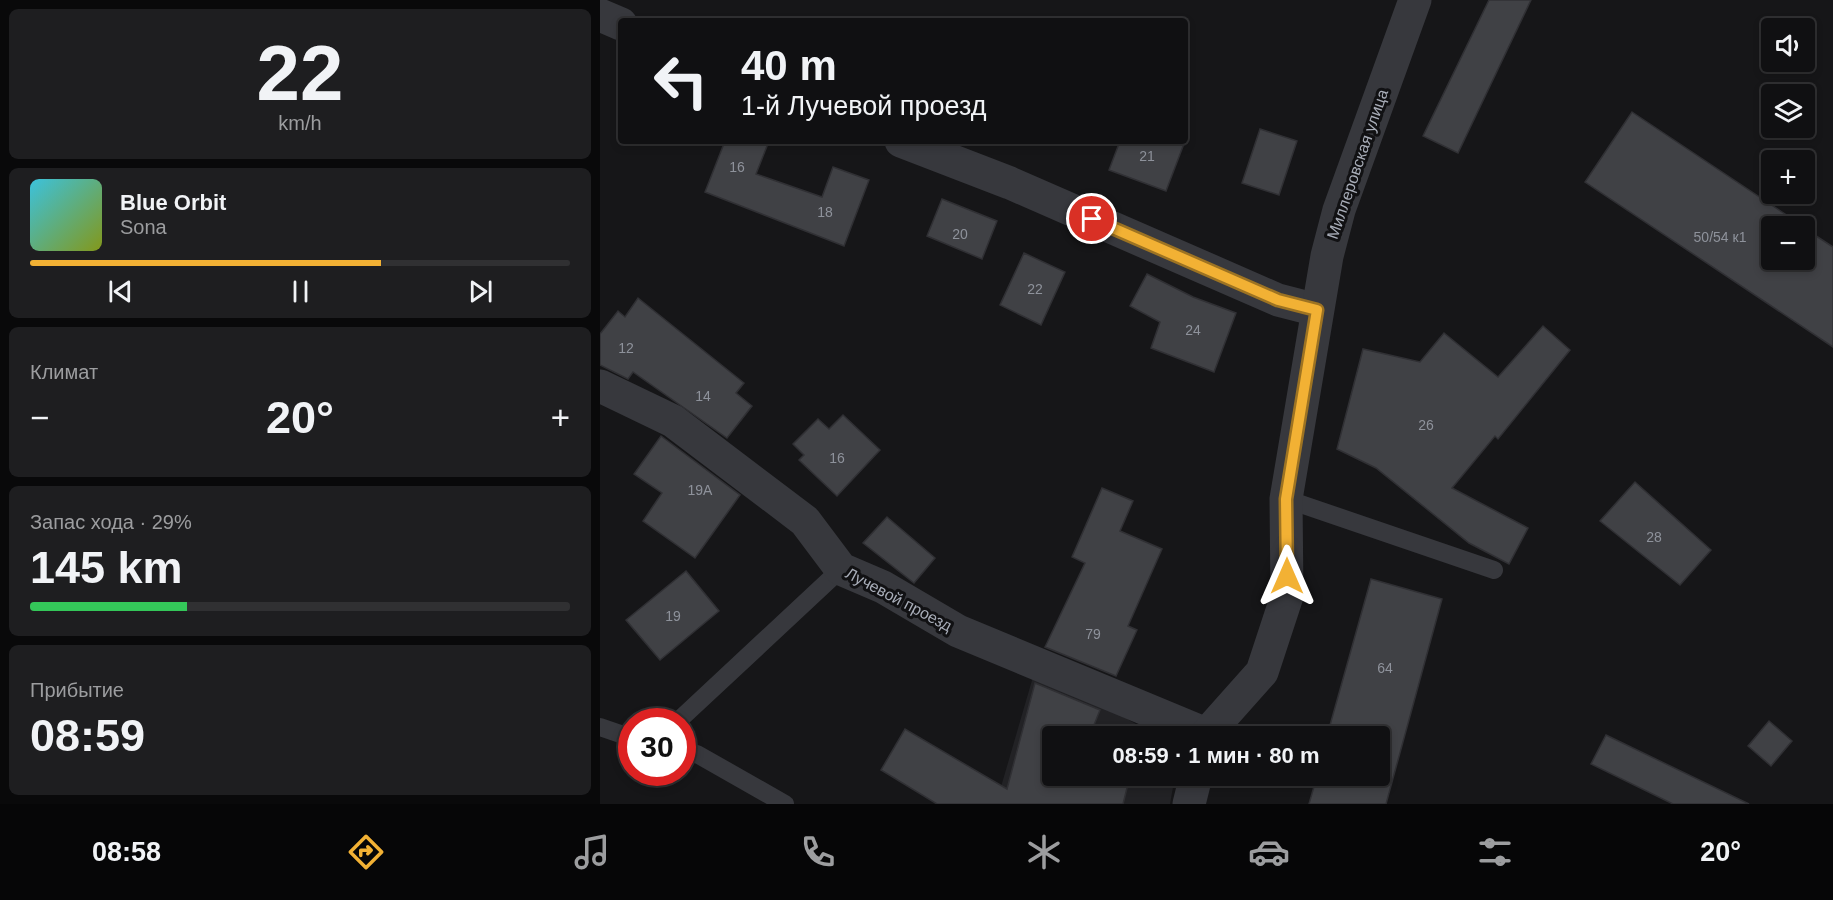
<!DOCTYPE html>
<html lang="ru">
<head>
<meta charset="utf-8">
<style>
	:root { --surface:#101012; --page:#1e1e20; --text:#f1f3f6; --muted:#9c9d9f; --line:#303032; --accent:#f2b134 }
	body { margin:0; font-family:Arial,sans-serif; background:var(--page); color:var(--text); height:100vh; display:flex; flex-direction:column; font-size:22px; white-space:nowrap }
	* { box-sizing:border-box; margin:0 }
	p { font-size:20px; color:var(--muted) }
	.icon { flex:none; width:33px; height:33px; fill:none; stroke:currentColor; stroke-width:2; stroke-linecap:round; stroke-linejoin:round }
	.map { position:relative; flex:1; overflow:hidden }
	.details { display:flex; flex-direction:column; gap:9px; padding:9px; background:#09090a; width:600px }
	.details>* { flex:none }
	.hud { position:absolute; left:18px; top:18px; width:570px; height:126px; border-radius:6px; box-shadow:0 3px 9px #0003,0 0 0 2px var(--line); background:#101012; color:var(--text); overflow:hidden }
	.buttons { position:absolute; left:1161px; top:18px; display:grid; gap:12px }
	.buttons a { display:grid; place-items:center; width:54px; height:54px; border-radius:6px; background:var(--surface); box-shadow:0 3px 9px #0003,0 0 0 2px var(--line); font-size:30px }
	.speed { position:absolute; left:18px; top:708px; display:flex; gap:12px; font-size:30px; font-weight:700; text-align:center }
	.speed>* { display:grid; place-content:center; width:78px; height:78px; border-radius:50%; background:var(--surface); box-shadow:0 3px 9px #0003,0 0 0 2px var(--line); line-height:1 }
	.speed .limit { border:9px solid #d22; background:#fff; color:#111 }
	.pin { position:absolute; display:grid; place-items:center; width:51px; height:51px; color:#fff; margin:-26px; border:3px solid #fff; border-radius:50%; box-shadow:0 2px 6px #0007 }
	.me { position:absolute; width:66px; margin:-33px; rotate:0deg; stroke-linejoin:round; filter:drop-shadow(0 0 4px #0008) }
	.turn { display:flex; align-items:center; gap:21px; height:126px; padding:0 24px; font-size:27px }
	.turn .icon { width:78px; height:78px; stroke-width:2.5 }
	.turn b { display:block; font-size:42px; line-height:51px }
	.big { font-size:45px; font-weight:700; line-height:1.1 }
	.details .widget { flex:1; display:flex; flex-direction:column; justify-content:center; gap:9px; min-width:0; padding:0 21px; border-radius:9px; background:var(--page) }
	.details .dial { align-items:center; gap:0 }
	.dial b { font-size:78px; line-height:1 }
	.song { display:flex; align-items:center; gap:18px }
	.cover { width:72px; height:72px; border-radius:9px; background:linear-gradient(135deg,hsl(190 70% 55%),hsl(70 70% 35%)) }
	.played { height:6px; border-radius:3px; background:linear-gradient(90deg,var(--accent) 65%,var(--line) 65%) }
	.keys { display:flex; justify-content:space-around; direction:ltr }
	.heat { display:flex; justify-content:space-between; align-items:center; font-size:33px; direction:ltr }
	.charge { height:9px; border-radius:4px; background:linear-gradient(90deg,#34c759 29%,var(--line) 0) }
	.trip { position:absolute; left:442px; top:726px; width:348px; height:60px; border-radius:6px; background:var(--surface); box-shadow:0 3px 9px #0003,0 0 0 2px var(--line); font-weight:700; line-height:60px; text-align:center }
	.dock { display:flex; height:96px; justify-content:space-around; align-items:center; background:#060607; color:var(--muted) }
	.dock .icon { width:42px; height:42px }
	.dock .selected { color:var(--accent) }
	.dock b { font-size:27px; color:var(--text) }
	main { display:flex; flex:1; min-height:0 }
	.map>svg:first-child { display:block }
	.built { fill:#222225 }
	.building { fill:#404145; stroke:#303034; stroke-width:1.5 }
	.lines { fill:none; stroke-linecap:round; stroke-linejoin:round }
	.service { stroke:#37383d; stroke-width:18 }
	.minor { stroke:#37383d; stroke-width:33 }
	.route-casing { stroke:#9d7322; stroke-width:15 }
	.route { stroke:#f2b134; stroke-width:10 }
	.labels { text-anchor:middle; stroke-width:6; stroke-linejoin:round; paint-order:stroke }
	.number-label { font-size:14px; fill:#8e929b }
	.street-label { font-size:16px; fill:#a8adb8; stroke:#111113 }
</style>
</head>
<body>
<main>
<section class="details">
<div class="widget dial"><b>22</b><p>km/h</p></div>
<div class="widget">
<div class="song"><i class="cover"></i><div><b>Blue Orbit</b><p>Sona</p></div></div>
<div class="played"></div>
<div class="keys"><svg class="icon" aria-label="previous" viewBox="0 0 24 24"><path d="M18 5L8 12l10 7zM5 5v14"/></svg><svg class="icon" aria-label="pause" viewBox="0 0 24 24"><path d="M8 5v14M16 5v14"/></svg><svg class="icon" aria-label="next" viewBox="0 0 24 24"><path d="M6 5l10 7-10 7zM19 5v14"/></svg></div>
</div>
<div class="widget"><p>Климат</p>
<div class="heat"><a>−</a><b class="big">20°</b><a>+</a></div>
</div>
<div class="widget"><p>Запас хода · 29%</p><b class="big">145 km</b><div class="charge"></div></div>
<div class="widget"><p>Прибытие</p><b class="big">08:59</b></div>
</section>
<div class="map">
<svg width="1233" height="804" viewBox="0 0 1233 804">
	<rect width="100%" height="100%" fill="#161618"/>
	<polygon class="built" points="435,670 492,699 557,736 453,736 453,776 575,776 570,804 396,804"/>
	<g class="building">
		<polygon points="889,0 931,0 858,153 823,136"/>
		<polygon points="1032,112 1203,226 1172,226 1172,260 1204,260 1204,228 1233,247 1233,347 985,182"/>
		<polygon points="660,129 697,141 679,195 642,183"/>
		<polygon points="125,141 169,141 156,174 222,197 233,167 269,180 244,246 105,192"/>
		<polygon points="520,141 585,141 566,191 509,170"/>
		<polygon points="342,199 397,221 382,259 327,236"/>
		<polygon points="424,253 465,272 441,325 400,305"/>
		<polygon points="547,274 593,297 636,313 614,372 551,348 560,322 530,306"/>
		<polygon points="38,298 144,383 136,393 152,406 127,438 33,372 28,379 0,365 0,334 18,311 25,317"/>
		<polygon points="943,326 970,350 898,439 895,436 852,488 928,528 909,564 869,543 776,468 737,449 763,349 820,362 844,333 898,377"/>
		<polygon points="243,415 280,450 237,496 199,460 204,455 193,444 218,419 229,429"/>
		<polygon points="61,436 140,495 95,558 43,521 62,493 34,474"/>
		<polygon points="1035,482 1111,550 1080,585 1000,521"/>
		<polygon points="502,488 533,501 520,531 562,549 528,626 537,630 516,676 445,647 485,563 472,557"/>
		<polygon points="287,517 335,558 314,583 263,543"/>
		<polygon points="86,571 119,611 60,660 26,620"/>
		<polygon points="771,579 842,599 786,804 709,804 717,776 780,776 780,736 727,736"/>
		<polygon points="435,683 500,710 494,725 537,736 453,736 453,776 530,776 523,804 337,804 281,770 305,729 407,789"/>
		<polygon points="1169,721 1192,741 1171,766 1148,746"/>
		<polygon points="1006,735 1149,804 1073,804 991,764"/>
	</g>
	<g class="lines">
		<g class="service">
			<polyline points="686,499 894,570"/>
			<polyline points="77,722 241,569"/>
			<polyline points="0,727 32,738"/>
			<polyline points="82,751 97,754 185,804"/>
		</g>
		<g class="minor">
			<polyline points="0,15 21,24"/>
			<polyline points="301,141 410,183 678,300 717,310"/>
			<polyline points="0,386 73,421 205,521 241,569 283,587 358,631 606,734"/>
			<polyline points="605,736 662,672 687,596 686,499 727,256 739,210 815,0"/>
			<polyline points="589,804 596,776"/>
		</g>
	</g>
	<g class="lines">
		<g class="route-casing">
			<polyline id="route" points="492,219 678,300 717,310 686,499 687,576"/>
		</g>
		<use href="#route" class="route"/>
	</g>
	<g class="labels">
		<g class="number-label">
			<text x="547" y="161">21</text>
			<text x="137" y="172">16</text>
			<text x="225" y="217">18</text>
			<text x="360" y="239">20</text>
			<text x="1120" y="242">50/54 к1</text>
			<text x="435" y="294">22</text>
			<text x="593" y="335">24</text>
			<text x="26" y="353">12</text>
			<text x="103" y="401">14</text>
			<text x="826" y="430">26</text>
			<text x="237" y="463">16</text>
			<text x="100" y="495">19А</text>
			<text x="1054" y="542">28</text>
			<text x="73" y="621">19</text>
			<text x="493" y="639">79</text>
			<text x="785" y="673">64</text>
		</g>
		<g class="street-label">
			<text transform="translate(757 164) rotate(-71)" y="6">Миллеровская улица</text>
			<text transform="translate(299 599) rotate(28)" y="6">Лучевой проезд</text>
		</g>
	</g>
</svg>
<div class="buttons">
<a><svg class="icon" aria-label="sound" viewBox="0 0 24 24"><path d="M4 9h4l5-4v14l-5-4H4zM17 9q2 3 0 6"/></svg></a>
<a><svg class="icon" aria-label="layers" viewBox="0 0 24 24"><path d="M12 4l9 5-9 5-9-5zM3 14l9 5 9-5"/></svg></a>
<a>+</a>
<a>−</a>
</div>
<div class="speed"><div class="limit">30</div></div>
<div class="pin" style="left:492px;top:219px;background:#d93025"><svg class="icon" aria-label="arrive" viewBox="0 0 24 24"><path d="M6 21V4h12l-3 4 3 4H6"/></svg></div>
<svg class="me" style="left:687px;top:576px" viewBox="-20 -20 40 40"><path d="M0-17L14 15 0 8-14 15z" fill="#f2b134" stroke="#fff" stroke-width="4"/></svg>
<div class="trip">08:59 · 1 мин · 80 m</div>
<div class="hud">
<div class="turn"><svg class="icon" aria-label="left" viewBox="0 0 24 24"><path d="M17 20v-9H6M10 6l-5 5 5 5"/></svg><div><b>40 m</b>1-й Лучевой проезд</div></div>
</div>
</div>
</main>
<nav class="dock">
<b>08:58</b>
<svg class="icon selected" aria-label="directions" viewBox="0 0 24 24"><path d="M12 3l9 9-9 9-9-9zM9 14v-3h6M13 9l2 2-2 2"/></svg>
<svg class="icon" aria-label="music" viewBox="0 0 24 24"><path d="M9 18V5l10-2v13"/><circle cx="6" cy="18" r="3"/><circle cx="16" cy="16" r="3"/></svg>
<svg class="icon" aria-label="phone" viewBox="0 0 24 24"><path d="M5 4h4l2 5-3 2q2 4 5 5l2-3 5 2v4C11 20 4 13 5 4z"/></svg>
<svg class="icon" aria-label="climate" viewBox="0 0 24 24"><path d="M12 3v18M4 7l16 10M4 17L20 7"/></svg>
<svg class="icon" aria-label="car" viewBox="0 0 24 24"><path d="M5 17H2v-5l4-1 3-4h7l3 4 3 1v5h-3M9 17h6M6 11h13"/><circle cx="7" cy="17" r="2"/><circle cx="17" cy="17" r="2"/></svg>
<svg class="icon" aria-label="filters" viewBox="0 0 24 24"><path d="M4 7h16M4 17h16"/><circle cx="9" cy="7" r="2"/><circle cx="15" cy="17" r="2"/></svg>
<b>20°</b>
</nav>
</body>
</html>
